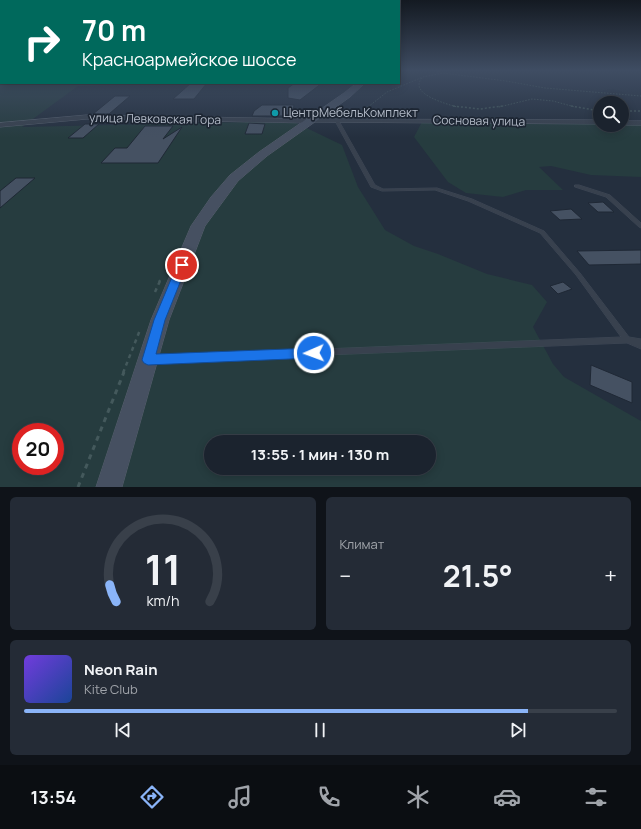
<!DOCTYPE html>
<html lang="ru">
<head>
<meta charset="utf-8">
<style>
	:root { --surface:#1b232e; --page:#242b36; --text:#f1f3f6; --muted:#a0a4aa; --line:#39404a; --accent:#8ab4f8 }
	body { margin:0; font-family:Manrope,sans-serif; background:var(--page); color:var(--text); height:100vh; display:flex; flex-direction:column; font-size:15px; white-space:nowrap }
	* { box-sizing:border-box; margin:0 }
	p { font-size:13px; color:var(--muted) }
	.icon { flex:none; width:22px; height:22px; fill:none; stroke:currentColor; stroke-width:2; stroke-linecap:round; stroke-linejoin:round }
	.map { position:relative; height:487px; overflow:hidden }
	.panel { display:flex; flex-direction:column; gap:10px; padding:10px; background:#0f1319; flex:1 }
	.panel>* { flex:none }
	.top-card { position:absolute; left:0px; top:0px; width:400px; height:84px; box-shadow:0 2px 10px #0003,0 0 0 1px var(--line); background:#00695c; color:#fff; overflow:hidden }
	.buttons { position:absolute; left:593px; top:96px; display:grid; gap:8px }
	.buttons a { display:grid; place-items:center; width:36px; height:36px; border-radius:50%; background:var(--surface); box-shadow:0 2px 10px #0003,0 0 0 1px var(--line); font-size:20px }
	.speed { position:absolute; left:12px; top:423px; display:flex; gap:8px; font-size:20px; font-weight:700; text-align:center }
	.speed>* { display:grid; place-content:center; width:52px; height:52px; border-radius:50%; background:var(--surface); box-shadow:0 2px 10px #0003,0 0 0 1px var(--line); line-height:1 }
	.speed .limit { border:6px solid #d22; background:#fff; color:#111 }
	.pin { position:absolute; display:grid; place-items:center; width:34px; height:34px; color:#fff; margin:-17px; border:2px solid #fff; border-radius:50%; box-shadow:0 1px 4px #0007 }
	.me { position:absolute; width:44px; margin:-22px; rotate:268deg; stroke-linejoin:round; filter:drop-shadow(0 0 3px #0008) }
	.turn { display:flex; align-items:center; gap:14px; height:84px; padding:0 16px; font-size:18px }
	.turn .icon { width:52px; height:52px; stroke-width:2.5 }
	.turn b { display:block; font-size:28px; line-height:34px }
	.big { font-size:30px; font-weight:700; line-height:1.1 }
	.panel .card { flex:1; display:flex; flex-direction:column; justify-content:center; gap:6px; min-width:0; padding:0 14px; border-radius:6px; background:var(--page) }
	.panel .dial { align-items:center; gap:0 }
	.dial svg { height:104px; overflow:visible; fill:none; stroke:var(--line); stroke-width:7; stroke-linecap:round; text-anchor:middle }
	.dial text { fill:var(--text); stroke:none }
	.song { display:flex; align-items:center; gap:12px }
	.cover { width:48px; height:48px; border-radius:6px; background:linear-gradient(135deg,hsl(260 70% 55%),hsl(220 70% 35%)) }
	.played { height:4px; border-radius:2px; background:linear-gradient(90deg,var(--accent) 85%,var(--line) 85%) }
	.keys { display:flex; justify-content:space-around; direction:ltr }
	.heat { display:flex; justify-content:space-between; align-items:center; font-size:22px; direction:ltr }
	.panel .tiles { flex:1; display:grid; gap:10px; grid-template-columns:1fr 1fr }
	.card:last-child { grid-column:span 2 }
	.trip { position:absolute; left:204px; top:435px; width:232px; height:40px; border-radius:20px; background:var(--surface); box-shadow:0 2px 10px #0003,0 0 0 1px var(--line); font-weight:700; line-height:40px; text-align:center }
	.menu { display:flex; height:64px; justify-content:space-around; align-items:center; background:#0b0e12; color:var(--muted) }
	.menu .icon { width:28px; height:28px }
	.menu .on { color:var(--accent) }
	.menu b { font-size:18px; color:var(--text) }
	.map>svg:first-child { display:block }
	.green { fill:#263c3f; fill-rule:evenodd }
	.building { fill:#455162; stroke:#1f2835 }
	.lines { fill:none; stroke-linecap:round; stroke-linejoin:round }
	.service-casing { stroke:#565f6c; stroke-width:0.5 }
	.minor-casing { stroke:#565f6c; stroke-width:1 }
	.tertiary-casing { stroke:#565f6c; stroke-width:1 }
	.secondary-casing { stroke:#565f6c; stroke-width:1 }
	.path-far4 { stroke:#44595c; stroke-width:1; stroke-dasharray:1.5 1.5; stroke-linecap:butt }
	.path-far3 { stroke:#44595c; stroke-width:1.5; stroke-dasharray:2 2; stroke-linecap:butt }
	.path-far2 { stroke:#44595c; stroke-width:2; stroke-dasharray:3 3; stroke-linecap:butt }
	.path-far1 { stroke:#44595c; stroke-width:2.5; stroke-dasharray:4 4; stroke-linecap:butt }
	.path { stroke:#44595c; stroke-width:3; stroke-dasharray:5 5; stroke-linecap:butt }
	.service { fill:#38414e; fill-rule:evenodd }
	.minor { fill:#38414e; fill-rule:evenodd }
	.tertiary { fill:#38414e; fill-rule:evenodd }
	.secondary { fill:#465061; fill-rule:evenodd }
	.route { fill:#1a73e8; stroke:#114b97 }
	.culture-dot { fill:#0f9aa8; stroke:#1d2633; stroke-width:1.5 }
	.labels { text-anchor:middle; stroke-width:3.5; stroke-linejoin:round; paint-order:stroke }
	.far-poi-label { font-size:12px; fill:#b4bcc9; stroke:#1d2633; text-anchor:start }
	.far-street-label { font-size:12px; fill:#b4bcc9; stroke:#1d2633 }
</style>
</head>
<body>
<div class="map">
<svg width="641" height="487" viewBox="0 0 641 487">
	<rect width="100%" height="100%" fill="#242f3e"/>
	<g class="green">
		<path d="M 0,70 L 1,83 L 174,83 L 78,86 L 22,127 L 292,121 L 342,145 L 358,187 L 385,230 L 414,246 L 438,254 L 487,274 L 532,285 L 547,302 L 533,327 L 553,364 L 564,377 L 641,421 L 641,487 L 0,487 ZM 21,432 L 55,432 L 55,466 L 21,466 ZM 211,442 L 429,442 L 429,468 L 211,468 Z"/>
		<polygon points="422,122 600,124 600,125 638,124 641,125 641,177 591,175 551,166 539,167 563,190 526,190 503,197 466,193 448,182 414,137"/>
	</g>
	<g class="building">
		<polygon points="191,83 207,83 194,99 173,99"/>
		<polygon points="295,83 322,83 300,100 288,98 288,88"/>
		<polygon points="115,96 130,96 109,114 93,114"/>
		<polygon points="262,105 294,105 292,116 252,116 254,111"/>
		<polygon points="249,123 265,124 262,134 245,134"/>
		<polygon points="85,124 99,124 83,138 68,138"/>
		<polygon points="145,126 173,126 163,139 182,127 158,163 101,163 115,148 127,148"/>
		<polygon points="16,178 35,178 0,208 0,191"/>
		<polygon points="603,202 614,212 598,212 588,203"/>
		<polygon points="571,209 582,219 560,220 550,211"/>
		<polygon points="641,250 641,264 589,265 577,251"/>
		<polygon points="563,282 572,289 558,294 550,286"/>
		<polygon points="591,365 632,382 632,403 590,385"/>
	</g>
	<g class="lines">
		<g class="service-casing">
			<g id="service">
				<polygon points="336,120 339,121 375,185 383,189 437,188 472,199 544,231 580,273 629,337 641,339 641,349 627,343 150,362 147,361 146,359 147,357 150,356 621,337 576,275 540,233 468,201 435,190 382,191 371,187 335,121"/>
				<polygon points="575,185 579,185 610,195 641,223 641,228 639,227 606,197 575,187"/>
			</g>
		</g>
		<g class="minor-casing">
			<g id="minor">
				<polygon points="311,119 600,120 600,124 309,122 308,121"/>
				<rect x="622" y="121" width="19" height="4"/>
			</g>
		</g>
		<g class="tertiary-casing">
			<polygon id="tertiary" points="87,115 311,119 315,121 311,123 87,119 0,127 0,123"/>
		</g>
		<g class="secondary-casing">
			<polygon id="secondary" points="357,83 365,83 350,97 267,156 238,181 205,226 169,320 122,487 96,487 151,320 191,226 211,197 230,175 259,152 344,93"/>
		</g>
		<g class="path-far4">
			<polyline points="434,70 440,72"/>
			<path d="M 422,78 C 408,94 447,104 457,107"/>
			<polyline points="368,107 387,92 423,77 443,73 506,81 545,88 641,96"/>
			<polyline points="499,107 532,99 553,101 575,107"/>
		</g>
		<g class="path-far3">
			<polyline points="453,106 480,109 503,106"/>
			<polyline points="571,106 600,111"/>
			<polyline points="622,111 641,111"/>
			<polyline points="360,113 369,106"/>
		</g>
		<polyline class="path-far2" points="159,282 160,280"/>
		<g class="path-far1">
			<polyline points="155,292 160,281"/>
			<polyline points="123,373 140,330"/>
		</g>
		<polyline class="path" points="78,487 124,372"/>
		<use href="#service" class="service"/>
		<use href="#minor" class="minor"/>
		<use href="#tertiary" class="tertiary"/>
		<use href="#secondary" class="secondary"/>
	</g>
	<linearGradient id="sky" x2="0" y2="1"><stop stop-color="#141a22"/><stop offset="0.51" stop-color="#3f4d63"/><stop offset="1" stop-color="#3f4d63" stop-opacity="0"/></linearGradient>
	<rect width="641" height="138" fill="url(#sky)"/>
	<polygon class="route" points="182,261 187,265 165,320 156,354 314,348 318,349 320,353 318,356 314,358 148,365 144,363 142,360 154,320 177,265"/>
	<circle class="culture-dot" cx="275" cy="113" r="4"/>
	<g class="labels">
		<g class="far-poi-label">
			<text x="283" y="117">ЦентрМебельКомплект</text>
		</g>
		<g class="far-street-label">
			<text transform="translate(155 119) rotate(1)" y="4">улица Левковская Гора</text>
			<text transform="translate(479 121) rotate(1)" y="4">Сосновая улица</text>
		</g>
	</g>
</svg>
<div class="buttons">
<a><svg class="icon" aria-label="search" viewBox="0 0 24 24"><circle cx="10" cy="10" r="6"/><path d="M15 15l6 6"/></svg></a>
</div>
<div class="speed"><div class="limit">20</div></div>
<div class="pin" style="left:182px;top:265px;background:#d93025"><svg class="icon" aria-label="arrive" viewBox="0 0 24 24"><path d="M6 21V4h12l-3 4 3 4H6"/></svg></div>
<svg class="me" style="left:314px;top:353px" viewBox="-20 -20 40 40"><circle r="17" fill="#1a73e8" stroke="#fff" stroke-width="3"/><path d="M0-11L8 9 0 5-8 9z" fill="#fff"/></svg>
<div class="trip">13:55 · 1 мин · 130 m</div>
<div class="top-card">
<div class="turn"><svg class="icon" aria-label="right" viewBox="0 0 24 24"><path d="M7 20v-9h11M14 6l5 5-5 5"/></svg><div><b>70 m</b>Красноармейское шоссе</div></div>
</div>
</div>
<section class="panel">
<div class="tiles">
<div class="card dial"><svg viewBox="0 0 100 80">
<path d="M14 69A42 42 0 1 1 86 69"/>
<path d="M14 69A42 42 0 0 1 9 56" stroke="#8ab4f8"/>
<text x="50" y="56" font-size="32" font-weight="700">11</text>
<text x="50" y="72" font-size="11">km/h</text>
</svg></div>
<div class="card"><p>Климат</p>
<div class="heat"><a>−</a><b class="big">21.5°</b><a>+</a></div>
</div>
<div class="card">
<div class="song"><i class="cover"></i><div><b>Neon Rain</b><p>Kite Club</p></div></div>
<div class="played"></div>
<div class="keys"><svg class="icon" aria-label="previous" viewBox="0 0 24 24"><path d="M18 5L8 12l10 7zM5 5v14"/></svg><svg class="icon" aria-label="pause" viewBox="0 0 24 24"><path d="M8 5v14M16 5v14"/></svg><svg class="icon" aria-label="next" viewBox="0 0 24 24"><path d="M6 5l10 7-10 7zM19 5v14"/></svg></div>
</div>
</div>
</section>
<nav class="menu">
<b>13:54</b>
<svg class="icon on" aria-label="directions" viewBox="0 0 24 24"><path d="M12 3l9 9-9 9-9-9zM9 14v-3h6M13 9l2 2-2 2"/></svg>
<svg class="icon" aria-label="music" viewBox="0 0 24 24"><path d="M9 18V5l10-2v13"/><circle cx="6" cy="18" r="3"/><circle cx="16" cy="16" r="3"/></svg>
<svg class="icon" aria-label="phone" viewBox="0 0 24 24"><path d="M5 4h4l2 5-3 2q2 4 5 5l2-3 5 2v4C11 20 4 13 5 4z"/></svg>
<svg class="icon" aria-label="climate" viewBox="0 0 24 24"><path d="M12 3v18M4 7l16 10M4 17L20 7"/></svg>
<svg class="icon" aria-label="car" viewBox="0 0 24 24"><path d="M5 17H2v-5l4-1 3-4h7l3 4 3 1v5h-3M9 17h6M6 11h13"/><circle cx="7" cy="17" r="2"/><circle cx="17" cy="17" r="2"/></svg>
<svg class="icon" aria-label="filters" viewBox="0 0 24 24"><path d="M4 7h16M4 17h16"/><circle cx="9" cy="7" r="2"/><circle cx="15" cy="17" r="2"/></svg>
</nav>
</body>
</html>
